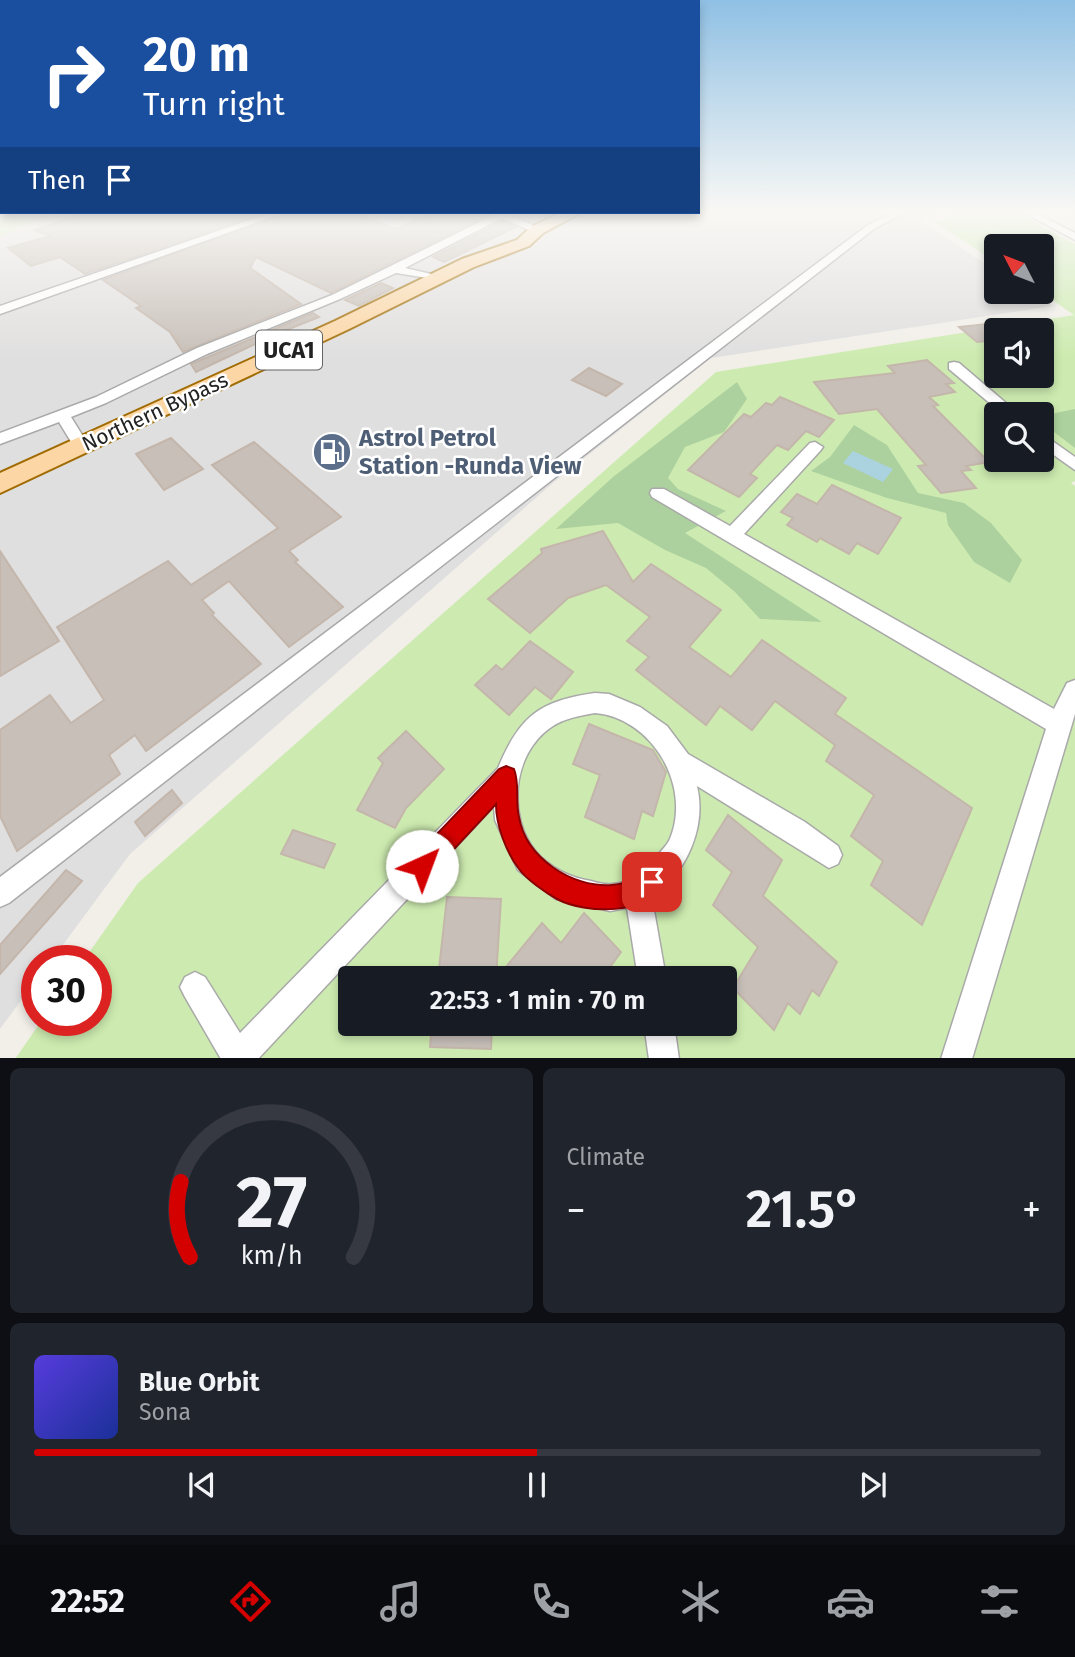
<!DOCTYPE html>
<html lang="en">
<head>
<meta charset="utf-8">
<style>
	:root { --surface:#171b24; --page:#20242c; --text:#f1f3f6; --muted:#9ea1a6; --line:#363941; --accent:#d40000 }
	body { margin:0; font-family:"Fira Sans",sans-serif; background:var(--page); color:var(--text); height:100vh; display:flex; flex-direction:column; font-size:26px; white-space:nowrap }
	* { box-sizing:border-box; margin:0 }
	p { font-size:23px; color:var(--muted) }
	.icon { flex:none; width:38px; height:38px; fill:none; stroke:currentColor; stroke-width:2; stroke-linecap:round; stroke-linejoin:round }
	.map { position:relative; height:1058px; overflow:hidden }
	.side { display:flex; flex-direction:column; gap:10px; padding:10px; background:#0d0f14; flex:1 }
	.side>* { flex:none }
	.banner { position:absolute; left:0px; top:0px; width:700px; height:214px; box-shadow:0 4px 10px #0003; background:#1a4fa0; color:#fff; overflow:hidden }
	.needle { width:46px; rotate:312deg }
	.buttons { position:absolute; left:984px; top:234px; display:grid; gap:14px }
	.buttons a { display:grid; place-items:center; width:70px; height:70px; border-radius:7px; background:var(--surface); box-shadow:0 4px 10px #0003; font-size:35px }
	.speed { position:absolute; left:21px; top:945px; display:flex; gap:14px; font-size:35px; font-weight:700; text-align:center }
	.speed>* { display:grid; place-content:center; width:91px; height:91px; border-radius:50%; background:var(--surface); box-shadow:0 4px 10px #0003; line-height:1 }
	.speed .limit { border:10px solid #d22; background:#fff; color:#111 }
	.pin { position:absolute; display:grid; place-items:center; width:60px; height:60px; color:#fff; margin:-30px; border-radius:14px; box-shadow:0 4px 10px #0006 }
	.me { position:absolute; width:77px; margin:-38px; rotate:43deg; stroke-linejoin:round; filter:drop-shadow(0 0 5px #0008) }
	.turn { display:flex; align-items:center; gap:24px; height:147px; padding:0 28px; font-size:32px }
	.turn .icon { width:91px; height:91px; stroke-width:2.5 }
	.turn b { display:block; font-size:49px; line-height:60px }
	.then { display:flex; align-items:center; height:66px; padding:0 28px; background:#0003; gap:14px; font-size:26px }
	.big { font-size:52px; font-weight:600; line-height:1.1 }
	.side .widget { flex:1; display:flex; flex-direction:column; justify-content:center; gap:10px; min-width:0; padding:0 24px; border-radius:10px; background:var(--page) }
	.side .dial { align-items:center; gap:0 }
	.dial svg { height:182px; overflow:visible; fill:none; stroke:var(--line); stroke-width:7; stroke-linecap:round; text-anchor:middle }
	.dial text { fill:var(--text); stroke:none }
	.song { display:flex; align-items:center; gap:21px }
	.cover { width:84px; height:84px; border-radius:10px; background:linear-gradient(135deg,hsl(250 70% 55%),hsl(230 70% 35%)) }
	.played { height:7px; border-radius:4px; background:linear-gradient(90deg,var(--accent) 50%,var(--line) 50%) }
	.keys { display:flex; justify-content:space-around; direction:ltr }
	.heat { display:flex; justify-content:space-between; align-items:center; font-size:38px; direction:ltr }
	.side .tiles { flex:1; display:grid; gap:10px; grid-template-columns:1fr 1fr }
	.widget:last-child { grid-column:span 2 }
	.trip { position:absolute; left:338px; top:966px; width:399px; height:70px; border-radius:7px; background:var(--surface); box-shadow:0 4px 10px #0003; font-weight:600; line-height:70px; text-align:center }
	.tabs { display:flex; height:112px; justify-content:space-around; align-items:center; background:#090b0e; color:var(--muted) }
	.tabs .icon { width:49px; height:49px }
	.tabs .current { color:var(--accent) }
	.tabs b { font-size:32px; color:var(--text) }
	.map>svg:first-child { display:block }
	.residential { fill:#e0dfdf }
	.grass { fill:#cdebb0; fill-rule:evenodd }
	.forest { fill:#add19e }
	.water { fill:#aad3df }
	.building { fill:#c7bfb8; stroke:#c4b6ab; stroke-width:2 }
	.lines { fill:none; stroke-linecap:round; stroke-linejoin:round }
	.minor-casing { stroke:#a9a9a9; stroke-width:3 }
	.primary-casing { stroke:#a06b00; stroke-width:4 }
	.minor { fill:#fff; fill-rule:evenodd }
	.primary { fill:#fcd6a4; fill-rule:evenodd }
	.route { fill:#d40000; stroke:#8a0000; stroke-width:2 }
	.labels { text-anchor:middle; stroke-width:5; stroke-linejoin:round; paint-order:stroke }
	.far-street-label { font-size:21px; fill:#222; stroke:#fff }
	.shield { fill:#fff; stroke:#646464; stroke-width:2 }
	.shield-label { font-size:23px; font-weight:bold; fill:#222 }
	.service-label { font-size:24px; font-weight:bold; fill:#4e5e75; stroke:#fff; text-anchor:start }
</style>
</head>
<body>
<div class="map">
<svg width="1075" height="1059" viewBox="0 0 1075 1059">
	<rect width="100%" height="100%" fill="#f2efe9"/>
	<polygon class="residential" points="0,210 2,212 698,212 698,210 943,210 919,220 996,271 996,292 1029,292 1052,306 711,358 554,482 130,854 51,961 37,961 37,979 0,1029"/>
	<g class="grass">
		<polygon points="0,210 2,212 59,212 0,236"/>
		<path d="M 964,210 L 1013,210 L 1075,244 L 1075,481 L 1071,483 L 1075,486 L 1075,1058 L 15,1059 L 42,1020 L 96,1020 L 96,961 L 83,961 L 138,883 L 716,372 L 1074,315 L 1041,292 L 1041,247 L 996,247 L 996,262 L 936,223 ZM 996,331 L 1041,331 L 1041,376 L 996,376 ZM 996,415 L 1041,415 L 1041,460 L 996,460 ZM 350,978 L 724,978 L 724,1024 L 350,1024 Z"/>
	</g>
	<g class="forest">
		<polygon points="737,382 747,399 724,432 685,447 668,478 678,489 726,511 685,533 822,622 760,619 735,592 706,568 665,550 618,523 556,529 613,477"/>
		<polygon points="1075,409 1075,448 1041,422 1041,416"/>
		<polygon points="854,425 887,445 918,493 964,503 991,523 1022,560 1010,583 974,562 948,525 946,513 887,498 811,471 830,457"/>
	</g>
	<polygon class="water" points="853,451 893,469 883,482 843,463"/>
	<g class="building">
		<polygon points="87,212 266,212 85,274 60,257 31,266 8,248 50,236 35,230"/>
		<polygon points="289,212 354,212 395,229 436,212 488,212 490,214 331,293 256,257 250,268 301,304 183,352 170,332 136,308 141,306 103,280"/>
		<polygon points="502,221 516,227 444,262 433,257"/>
		<polygon points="381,283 393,288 359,306 345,300"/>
		<polygon points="313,313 319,317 274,335 196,372 191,364"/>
		<polygon points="996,323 996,340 977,342 959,327"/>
		<polygon points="927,360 954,383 946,384 955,392 929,397 938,405 933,406 989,462 966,466 971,470 961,471 976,488 941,493 918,466 926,465 877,409 839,414 814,382 895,373 888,366"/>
		<polygon points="589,368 622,384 606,396 572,380"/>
		<polygon points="780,397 834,420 819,437 806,431 788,450 777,445 750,474 757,478 739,497 688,470 744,414 751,417 766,403 772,405"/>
		<polygon points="171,438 203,469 164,490 136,454"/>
		<polygon points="254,442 341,517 289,551 298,560 295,562 343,607 289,647 229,581 202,600 214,613 212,615 261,664 146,751 135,735 109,755 120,774 17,851 0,816 0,730 50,695 71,723 104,700 57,627 168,561 191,585 278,528 212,465"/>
		<polygon points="832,485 901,518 878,554 857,543 849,554 820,538 817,542 787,525 793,518 781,512 797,494 817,504"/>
		<polygon points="603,531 633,582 651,564 721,610 689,647 731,677 762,640 846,698 835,714 972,808 922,925 871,885 883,861 851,836 874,795 826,761 835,745 775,701 752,730 720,706 706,725 636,670 649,657 627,641 650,617 606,585 568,598 530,633 488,599 542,553 541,549"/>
		<polygon points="0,551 59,641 0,676"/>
		<polygon points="530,641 573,672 551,699 535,687 509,715 475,685 496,665 502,670"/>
		<polygon points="589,724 653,750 666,772 653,816 642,811 634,839 585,817 600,775 573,764"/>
		<polygon points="406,731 444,769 406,808 395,828 357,810 383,763 378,758"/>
		<polygon points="172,790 182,803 145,836 135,822"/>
		<polygon points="728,815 782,860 763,896 837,962 819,996 812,990 800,1014 788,1003 774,1030 733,988 758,947 713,905 732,872 706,850"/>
		<polygon points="293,830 335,844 324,868 281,854"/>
		<polygon points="66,870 82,881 0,974 0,945"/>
		<polygon points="447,897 501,899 496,978 438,978"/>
		<polygon points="584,913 621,952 602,978 497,978 542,923 561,943"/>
		<polygon points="432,1024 492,1024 491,1049 430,1047"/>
	</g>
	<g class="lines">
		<g class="minor-casing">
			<g id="minor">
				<polygon points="898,210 909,210 874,229 9,903 0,907 0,877 868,225"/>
				<polygon points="1019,210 1030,210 1075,233 1075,240"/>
				<polygon points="273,212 286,212 0,314 0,306"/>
				<polygon points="491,212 512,212 510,214 542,230 533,232 502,218 405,268 440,276 440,280 396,273 340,299 207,354 106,403 71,417 89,446 86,450 76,450 59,422 0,444 0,433 96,397 197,348 332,295 494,215"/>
				<polygon points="954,362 959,363 1020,415 1004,415 949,369 949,363"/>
				<polygon points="1041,433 1075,457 1075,470 1041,446"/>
				<polygon points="815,442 823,447 820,451 744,534 1054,709 1067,683 1075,680 1075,714 972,1059 941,1059 1046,729 652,497 650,493 652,489 664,489 730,526 810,443"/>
				<path d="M 595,693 L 609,694 L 640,707 L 667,726 L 688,754 L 805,822 L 838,846 L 842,855 L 838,864 L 829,868 L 697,786 C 707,828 686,872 652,899 L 666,978 L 638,978 L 627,908 L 610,911 L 556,899 L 518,870 L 495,820 L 494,806 L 258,1059 L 221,1059 L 185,997 L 180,987 L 185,977 L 195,972 L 205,977 L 240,1033 L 498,768 C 520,716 539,701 595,693 ZM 595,713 C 653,718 693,788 669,841 C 665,848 657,855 652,861 C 640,875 631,883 612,884 C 606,885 598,883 591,881 C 571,878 550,868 536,852 C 507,817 512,755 550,728 C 564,718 579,716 595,713 Z"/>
				<polygon points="644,1024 674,1024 679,1059 649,1059"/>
			</g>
		</g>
		<g class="primary-casing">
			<polygon id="primary" points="562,212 582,212 543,233 529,246 474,267 349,329 0,493 0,473 335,321 462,259 517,240 531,227"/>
		</g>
		<use href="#minor" class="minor"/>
		<use href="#primary" class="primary"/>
	</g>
	<linearGradient id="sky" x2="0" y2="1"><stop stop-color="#8fc0e4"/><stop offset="0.59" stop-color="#f9f8f5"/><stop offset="1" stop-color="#f9f8f5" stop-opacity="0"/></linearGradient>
	<rect width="1075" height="358" fill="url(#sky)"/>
	<path class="route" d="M 506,766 L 514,769 C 520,784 515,801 519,817 C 526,858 572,888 612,885 C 628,884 638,876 652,870 L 661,873 L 664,882 C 650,916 585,914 557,899 C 546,893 526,879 519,869 C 506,852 496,825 496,804 L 430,875 L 422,878 L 414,875 L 410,866 L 414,858 L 499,769 Z"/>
	<defs>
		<g id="fuel-disc" transform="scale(2.0125)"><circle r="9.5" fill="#5c6f8a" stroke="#fff"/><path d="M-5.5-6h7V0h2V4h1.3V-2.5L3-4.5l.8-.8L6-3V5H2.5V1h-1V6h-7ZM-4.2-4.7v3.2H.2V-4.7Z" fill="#fff"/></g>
	</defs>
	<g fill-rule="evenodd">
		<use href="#fuel-disc" x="332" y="452"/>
	</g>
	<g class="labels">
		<g class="far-street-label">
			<text transform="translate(155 412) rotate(-25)" y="7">Northern Bypass</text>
		</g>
		<rect class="shield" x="256" y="330.5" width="66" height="39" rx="5"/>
		<g class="shield-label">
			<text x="289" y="358">UCA1</text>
		</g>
		<g class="service-label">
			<text x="359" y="446">Astrol Petrol<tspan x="359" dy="28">Station -Runda View</tspan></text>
		</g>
	</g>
</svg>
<div class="buttons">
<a><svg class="needle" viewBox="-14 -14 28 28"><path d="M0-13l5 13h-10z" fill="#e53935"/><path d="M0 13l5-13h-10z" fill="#9ea1a6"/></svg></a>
<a><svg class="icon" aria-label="sound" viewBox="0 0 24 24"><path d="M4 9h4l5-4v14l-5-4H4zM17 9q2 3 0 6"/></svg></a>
<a><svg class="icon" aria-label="search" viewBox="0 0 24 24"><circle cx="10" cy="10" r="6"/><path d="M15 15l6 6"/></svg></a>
</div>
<div class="speed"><div class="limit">30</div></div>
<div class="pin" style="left:652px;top:882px;background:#d93025"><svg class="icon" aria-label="arrive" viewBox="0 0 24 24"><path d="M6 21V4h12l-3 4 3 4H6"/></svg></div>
<svg class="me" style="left:422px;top:866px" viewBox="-20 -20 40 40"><circle r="19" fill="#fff"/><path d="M0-13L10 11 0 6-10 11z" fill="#d40000"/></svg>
<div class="trip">22:53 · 1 min · 70 m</div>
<div class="banner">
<div class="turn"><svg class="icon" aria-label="right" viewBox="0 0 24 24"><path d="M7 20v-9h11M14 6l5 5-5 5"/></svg><div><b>20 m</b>Turn right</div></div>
<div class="then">Then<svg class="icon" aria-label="arrive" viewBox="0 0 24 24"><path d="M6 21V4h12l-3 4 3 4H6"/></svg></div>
</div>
</div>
<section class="side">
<div class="tiles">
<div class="widget dial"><svg viewBox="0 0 100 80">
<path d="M14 69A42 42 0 1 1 86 69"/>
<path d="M14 69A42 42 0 0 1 10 36" stroke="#d40000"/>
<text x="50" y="56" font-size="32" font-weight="700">27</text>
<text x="50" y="72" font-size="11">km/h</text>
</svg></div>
<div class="widget"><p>Climate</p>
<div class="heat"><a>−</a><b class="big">21.5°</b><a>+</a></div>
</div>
<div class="widget">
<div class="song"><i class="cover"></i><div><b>Blue Orbit</b><p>Sona</p></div></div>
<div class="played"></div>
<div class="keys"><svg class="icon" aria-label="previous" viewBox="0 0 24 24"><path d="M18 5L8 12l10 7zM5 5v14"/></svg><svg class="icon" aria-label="pause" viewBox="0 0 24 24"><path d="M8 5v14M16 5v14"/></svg><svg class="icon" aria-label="next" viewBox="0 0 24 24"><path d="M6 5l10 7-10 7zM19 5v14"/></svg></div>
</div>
</div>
</section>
<nav class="tabs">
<b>22:52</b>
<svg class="icon current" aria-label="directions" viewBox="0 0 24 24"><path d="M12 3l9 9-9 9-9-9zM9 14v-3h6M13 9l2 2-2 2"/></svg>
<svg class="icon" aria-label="music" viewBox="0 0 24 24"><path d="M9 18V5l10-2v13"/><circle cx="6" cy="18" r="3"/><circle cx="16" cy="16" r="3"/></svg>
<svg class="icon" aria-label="phone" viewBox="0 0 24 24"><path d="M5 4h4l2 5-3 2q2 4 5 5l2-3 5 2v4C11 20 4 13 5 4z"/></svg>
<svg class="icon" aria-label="climate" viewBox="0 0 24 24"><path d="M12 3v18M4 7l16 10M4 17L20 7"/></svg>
<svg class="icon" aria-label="car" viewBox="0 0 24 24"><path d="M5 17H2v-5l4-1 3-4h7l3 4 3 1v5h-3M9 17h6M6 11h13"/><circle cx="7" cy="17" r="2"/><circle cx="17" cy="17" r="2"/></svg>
<svg class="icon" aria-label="filters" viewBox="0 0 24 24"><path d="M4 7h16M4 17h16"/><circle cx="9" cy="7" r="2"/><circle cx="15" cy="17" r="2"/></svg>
</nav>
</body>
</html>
